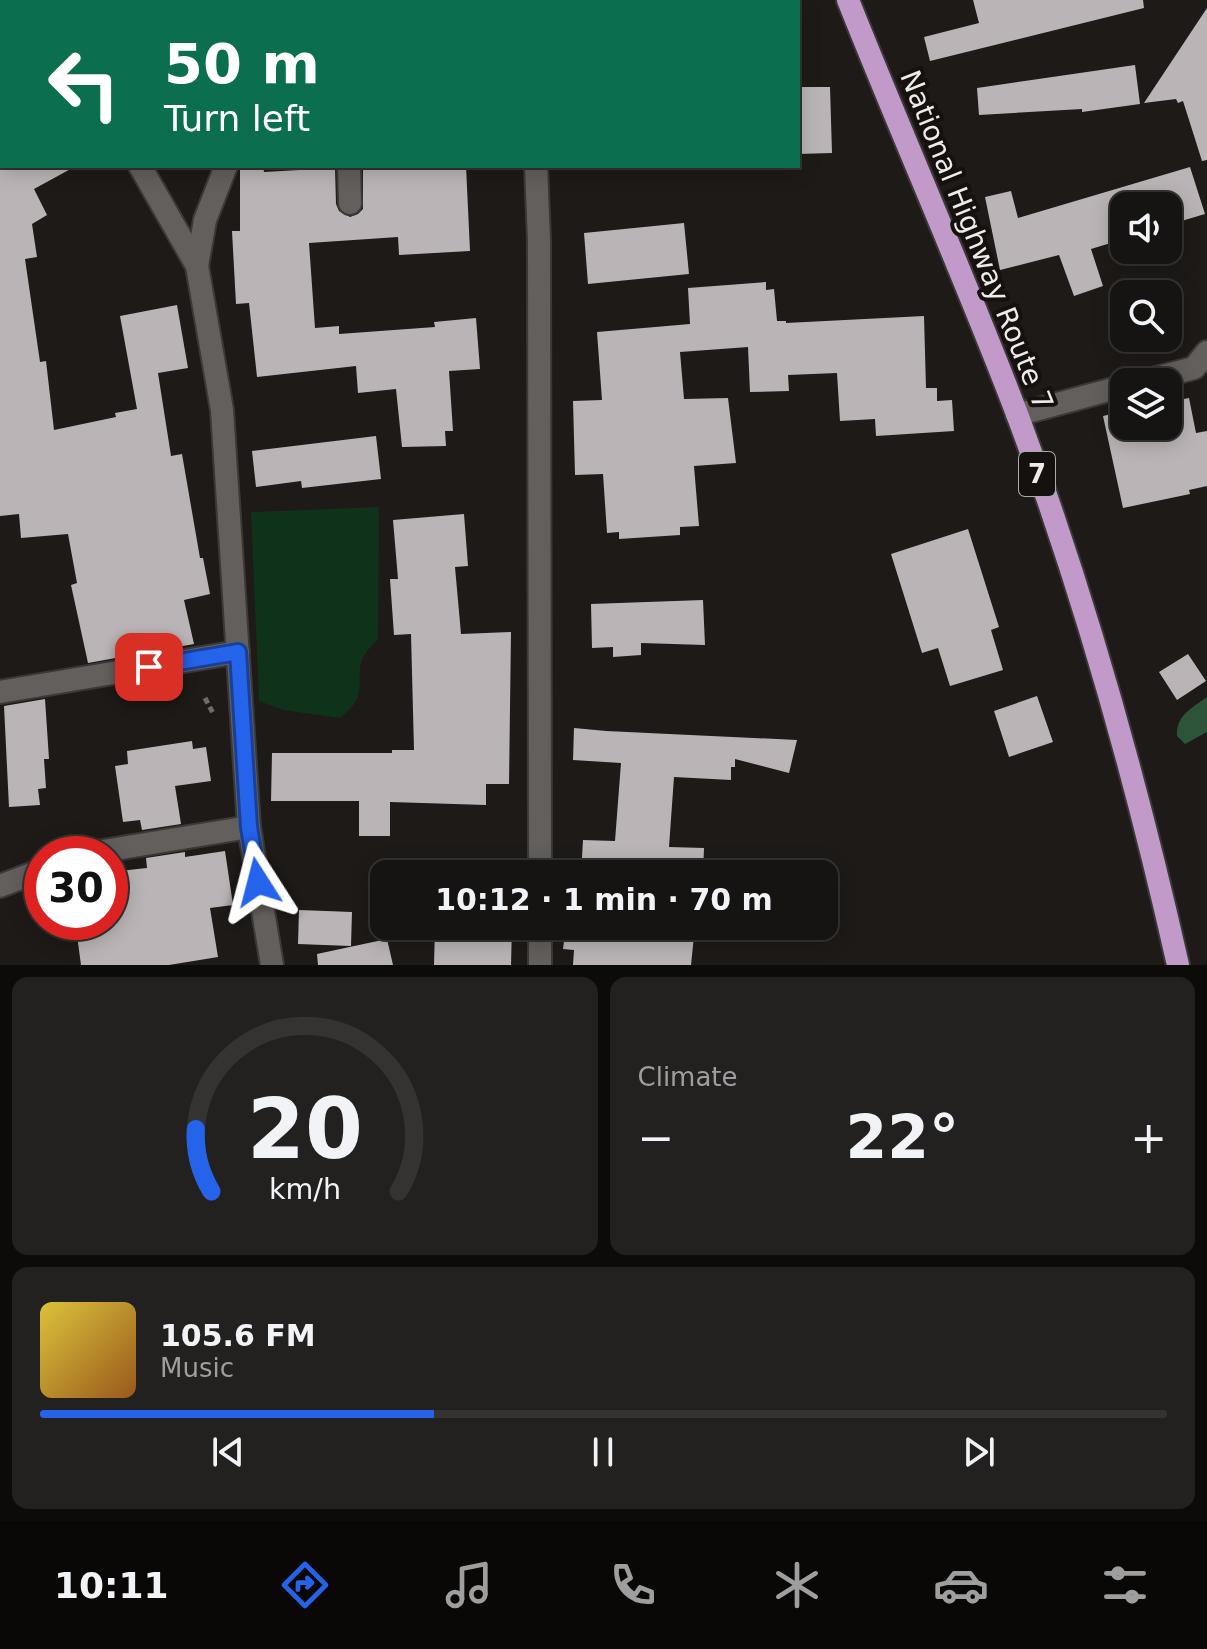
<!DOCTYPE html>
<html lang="en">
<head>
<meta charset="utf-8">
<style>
	:root { --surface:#161412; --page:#232120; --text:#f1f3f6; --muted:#9e9e9f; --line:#353332; --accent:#2563eb }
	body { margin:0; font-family:"DejaVu Sans",sans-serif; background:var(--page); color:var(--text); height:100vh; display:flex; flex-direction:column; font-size:30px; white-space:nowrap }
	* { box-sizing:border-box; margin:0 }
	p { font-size:26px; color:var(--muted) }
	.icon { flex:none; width:44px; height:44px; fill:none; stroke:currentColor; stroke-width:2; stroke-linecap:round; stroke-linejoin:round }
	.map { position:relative; height:965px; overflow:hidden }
	.sheet { display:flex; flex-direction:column; gap:12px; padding:12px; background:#0c0b0a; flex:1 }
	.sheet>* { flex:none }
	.banner { position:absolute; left:0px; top:0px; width:800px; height:168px; box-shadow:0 4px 20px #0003,0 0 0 2px var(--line); background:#0b6e4f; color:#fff; overflow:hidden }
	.tools { position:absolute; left:1110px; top:192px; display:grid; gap:16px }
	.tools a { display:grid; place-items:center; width:72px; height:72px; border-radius:16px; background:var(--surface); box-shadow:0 4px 20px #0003,0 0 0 2px var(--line); font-size:40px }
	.speed { position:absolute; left:24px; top:836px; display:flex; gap:16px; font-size:40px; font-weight:700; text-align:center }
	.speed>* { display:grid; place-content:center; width:104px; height:104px; border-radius:50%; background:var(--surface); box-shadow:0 4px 20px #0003,0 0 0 2px var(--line); line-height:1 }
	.speed .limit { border:12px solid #d22; background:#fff; color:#111 }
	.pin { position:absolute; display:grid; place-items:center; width:68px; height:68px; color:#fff; margin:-34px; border-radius:16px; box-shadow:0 4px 12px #0006 }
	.me { position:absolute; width:88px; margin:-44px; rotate:351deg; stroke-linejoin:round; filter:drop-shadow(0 0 6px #0008) }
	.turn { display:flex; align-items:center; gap:28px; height:168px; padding:0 32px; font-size:36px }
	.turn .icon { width:104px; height:104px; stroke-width:2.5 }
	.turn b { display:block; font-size:56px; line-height:68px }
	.big { font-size:60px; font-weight:600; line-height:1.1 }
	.sheet .card { flex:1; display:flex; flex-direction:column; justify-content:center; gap:12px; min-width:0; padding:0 28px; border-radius:16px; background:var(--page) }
	.sheet .dial { align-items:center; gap:0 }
	.dial svg { height:208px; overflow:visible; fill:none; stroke:var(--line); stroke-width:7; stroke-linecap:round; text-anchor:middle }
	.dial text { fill:var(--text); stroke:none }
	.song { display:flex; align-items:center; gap:24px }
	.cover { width:96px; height:96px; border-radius:12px; background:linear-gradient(135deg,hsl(50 70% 55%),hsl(30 70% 35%)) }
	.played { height:8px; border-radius:4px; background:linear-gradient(90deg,var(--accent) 35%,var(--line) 35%) }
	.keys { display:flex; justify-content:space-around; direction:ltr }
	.heat { display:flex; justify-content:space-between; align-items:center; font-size:44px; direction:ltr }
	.sheet .tiles { flex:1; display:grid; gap:12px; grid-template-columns:1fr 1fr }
	.card:last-child { grid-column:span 2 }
	.trip { position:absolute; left:370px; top:860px; width:468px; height:80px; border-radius:16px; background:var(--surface); box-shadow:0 4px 20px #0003,0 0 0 2px var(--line); font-weight:600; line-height:80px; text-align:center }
	.tabs { display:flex; height:128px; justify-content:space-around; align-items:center; background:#090807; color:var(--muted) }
	.tabs .icon { width:56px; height:56px }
	.tabs .on { color:var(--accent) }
	.tabs b { font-size:36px; color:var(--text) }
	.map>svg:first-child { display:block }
	.green { fill:#0f321b }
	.forest { fill:#2d5338 }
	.building { fill:#bab4b7 }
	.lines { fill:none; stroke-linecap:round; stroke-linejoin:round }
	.minor-casing { stroke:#3b3837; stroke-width:26 }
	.trunk-casing { stroke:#3b3837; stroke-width:26 }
	.path { stroke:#6f6b69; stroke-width:5; stroke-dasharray:6 4; stroke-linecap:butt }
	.minor { stroke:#635f5d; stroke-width:22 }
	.trunk { stroke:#c29ac9; stroke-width:22 }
	.route-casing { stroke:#184099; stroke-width:20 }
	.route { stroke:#2563eb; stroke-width:14 }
	.labels { text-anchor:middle; stroke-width:8; stroke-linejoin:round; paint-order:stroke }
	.shield { fill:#15110f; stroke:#adaaa8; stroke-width:2 }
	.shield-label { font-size:26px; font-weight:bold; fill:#eeebea }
	.street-label { font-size:28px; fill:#eeebea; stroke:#15110f }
</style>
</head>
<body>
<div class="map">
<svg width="1207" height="965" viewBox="0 0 1207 965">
	<rect width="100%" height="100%" fill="#1e1a18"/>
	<path class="green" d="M 379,507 L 378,639 C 374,644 368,649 365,654 C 351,677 373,693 340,718 L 283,710 L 259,701 L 251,512 Z"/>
	<path class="forest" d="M 1207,697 L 1207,732 L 1185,744 L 1177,736 C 1176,715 1192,708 1207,697 Z"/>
	<g class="building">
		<polygon points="973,0 1143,0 1144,8 930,61 924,37 979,23"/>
		<polygon points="1207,8 1207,160 1202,161 1183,101 1178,103 1176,99 1144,103"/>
		<polygon points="1135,65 1140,104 1082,112 1082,109 979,115 977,88"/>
		<polygon points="798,87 830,87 832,153 798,154"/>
		<polygon points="0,166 76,166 34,189 47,215 32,224 37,257 25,259 40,362 46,361 54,430 116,417 115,413 137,409 120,316 177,305 188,368 158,373 171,456 182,454 200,558 203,558 210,594 184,600 194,644 88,663 71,585 77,583 68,534 21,538 19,514 0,516"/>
		<polygon points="240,166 263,166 264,172 335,168 336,204 339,211 350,217 358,214 363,209 363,166 466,166 470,251 399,255 398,237 309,243 315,328 339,326 339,334 435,327 434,322 476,318 480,369 449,371 453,431 445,431 446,446 402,447 396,389 358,393 356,366 257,377 249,303 236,304 232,231 240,231"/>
		<polygon points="1190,167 1205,214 1168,225 1168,206 1124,206 1124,239 1091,249 1103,286 1074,296 1059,255 1000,270 985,197 1011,191 1018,218"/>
		<polygon points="684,223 689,274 588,284 584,233"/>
		<polygon points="766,282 766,290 774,289 777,321 786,321 786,323 924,316 926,388 937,388 937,401 952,400 954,431 876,436 875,419 840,421 837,373 788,375 789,391 750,392 748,347 680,352 684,399 728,398 736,463 694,466 699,526 680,527 680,535 619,539 619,532 607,533 603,474 575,475 573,401 602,400 597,332 690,324 688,288"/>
		<polygon points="1189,398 1196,433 1207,431 1207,486 1189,490 1190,494 1123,508 1103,416 1124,411 1124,426 1168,426 1168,402"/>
		<polygon points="376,436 381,479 302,488 301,481 256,487 252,451"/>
		<polygon points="464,514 468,566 455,567 461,634 511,632 509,784 486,784 486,805 390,802 390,836 359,836 359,801 271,801 272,753 392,753 392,750 414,750 411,634 394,635 390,579 398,579 393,520"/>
		<polygon points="968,529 999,627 991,630 1003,670 950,686 938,648 922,653 891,554"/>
		<polygon points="703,600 705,645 641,643 641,655 613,657 613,647 592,648 591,604"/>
		<polygon points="1188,654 1206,681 1177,700 1159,672"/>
		<polygon points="1037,696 1053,742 1009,757 994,711"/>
		<polygon points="45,699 49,759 44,759 46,788 38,789 40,805 9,807 4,706"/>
		<polygon points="574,728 606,731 797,740 789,773 735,759 735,767 731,767 731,780 674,777 669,847 704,848 703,874 581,874 583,840 615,841 621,763 573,760"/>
		<polygon points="192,741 193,749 206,747 211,781 175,786 181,824 142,830 140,820 123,822 115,766 128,764 127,751"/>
		<polygon points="225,851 233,905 210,908 218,957 169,965 81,965 77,935 92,934 92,931 110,928 110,872 147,868 146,858 185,852 185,857"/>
		<polygon points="299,910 352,912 351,946 298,944"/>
		<polygon points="435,926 512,926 511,965 434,965"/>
		<polygon points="566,926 695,926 691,965 573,965 574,950 563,949"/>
		<polygon points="387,939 393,965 318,965 317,954"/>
	</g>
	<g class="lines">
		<g class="minor-casing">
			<g id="minor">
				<polyline points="37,0 38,2"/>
				<polyline points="528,0 528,2"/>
				<polyline points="332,2 335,0"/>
				<polyline points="0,77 2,77"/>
				<polyline points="140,166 197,266 222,410 249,827 272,965"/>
				<polyline points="349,166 350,203"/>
				<polyline points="536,166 539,241 540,874"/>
				<polyline points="197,266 205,220 226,166"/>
				<polyline points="1140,382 1194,368 1207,352"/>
				<polyline points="1017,415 1124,386"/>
				<polyline points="0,692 238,652"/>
				<polyline points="85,854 249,827"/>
				<polyline points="0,886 42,870"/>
				<polyline points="540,926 540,965"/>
			</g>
		</g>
		<g class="trunk-casing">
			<path id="trunk" d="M 848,0 C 903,138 964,275 1017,414 C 1084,593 1136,779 1178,965"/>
		</g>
		<polyline class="path" points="205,698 214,715"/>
		<use href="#minor" class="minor"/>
		<use href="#trunk" class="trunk"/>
	</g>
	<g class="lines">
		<g class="route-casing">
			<polyline id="route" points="149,667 238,652 249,827 258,882"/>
		</g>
		<use href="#route" class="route"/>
	</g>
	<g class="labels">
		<rect class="shield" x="1019" y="452" width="36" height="44" rx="6"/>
		<g class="shield-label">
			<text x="1037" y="483">7</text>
		</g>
		<g class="street-label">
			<text transform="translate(977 240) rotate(68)" y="10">National Highway Route 7</text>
		</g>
	</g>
</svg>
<div class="tools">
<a><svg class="icon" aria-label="sound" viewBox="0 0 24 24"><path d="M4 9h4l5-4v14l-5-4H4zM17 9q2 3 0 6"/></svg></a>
<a><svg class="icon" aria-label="search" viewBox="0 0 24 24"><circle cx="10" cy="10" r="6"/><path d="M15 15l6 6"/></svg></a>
<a><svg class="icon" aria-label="layers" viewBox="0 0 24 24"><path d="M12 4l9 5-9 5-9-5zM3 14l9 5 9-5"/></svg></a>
</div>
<div class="speed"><div class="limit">30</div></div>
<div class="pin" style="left:149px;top:667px;background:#d93025"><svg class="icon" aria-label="arrive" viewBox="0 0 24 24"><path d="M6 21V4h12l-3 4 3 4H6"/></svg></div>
<svg class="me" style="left:258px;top:882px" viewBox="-20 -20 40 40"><path d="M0-17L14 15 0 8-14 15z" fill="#2563eb" stroke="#fff" stroke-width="4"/></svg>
<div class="trip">10:12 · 1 min · 70 m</div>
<div class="banner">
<div class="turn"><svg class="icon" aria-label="left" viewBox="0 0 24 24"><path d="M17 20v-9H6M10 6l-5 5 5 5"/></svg><div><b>50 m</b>Turn left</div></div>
</div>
</div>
<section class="sheet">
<div class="tiles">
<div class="card dial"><svg viewBox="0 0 100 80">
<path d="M14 69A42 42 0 1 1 86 69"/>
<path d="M14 69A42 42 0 0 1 8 45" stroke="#2563eb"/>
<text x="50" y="56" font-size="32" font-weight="700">20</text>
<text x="50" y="72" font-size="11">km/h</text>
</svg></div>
<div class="card"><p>Climate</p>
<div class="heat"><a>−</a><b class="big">22°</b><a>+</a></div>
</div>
<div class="card">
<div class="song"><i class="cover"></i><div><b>105.6 FM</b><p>Music</p></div></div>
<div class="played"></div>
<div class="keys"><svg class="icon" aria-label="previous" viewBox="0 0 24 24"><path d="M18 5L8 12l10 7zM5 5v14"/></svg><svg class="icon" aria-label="pause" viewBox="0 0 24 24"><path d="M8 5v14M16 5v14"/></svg><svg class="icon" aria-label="next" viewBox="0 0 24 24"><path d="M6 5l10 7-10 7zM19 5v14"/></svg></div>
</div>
</div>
</section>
<nav class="tabs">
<b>10:11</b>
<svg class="icon on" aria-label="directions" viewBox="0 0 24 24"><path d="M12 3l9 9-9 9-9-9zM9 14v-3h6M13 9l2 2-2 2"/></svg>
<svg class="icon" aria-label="music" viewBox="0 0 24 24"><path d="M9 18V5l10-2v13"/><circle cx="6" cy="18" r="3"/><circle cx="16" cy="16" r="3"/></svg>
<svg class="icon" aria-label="phone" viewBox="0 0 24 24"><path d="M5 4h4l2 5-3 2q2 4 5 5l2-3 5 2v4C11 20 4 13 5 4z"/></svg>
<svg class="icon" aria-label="climate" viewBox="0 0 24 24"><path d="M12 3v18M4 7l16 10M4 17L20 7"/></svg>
<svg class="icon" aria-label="car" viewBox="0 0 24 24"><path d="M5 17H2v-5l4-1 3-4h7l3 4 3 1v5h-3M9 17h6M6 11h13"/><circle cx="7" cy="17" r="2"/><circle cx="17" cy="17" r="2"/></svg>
<svg class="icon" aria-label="filters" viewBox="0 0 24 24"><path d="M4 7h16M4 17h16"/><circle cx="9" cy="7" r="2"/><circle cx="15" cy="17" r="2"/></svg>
</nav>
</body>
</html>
